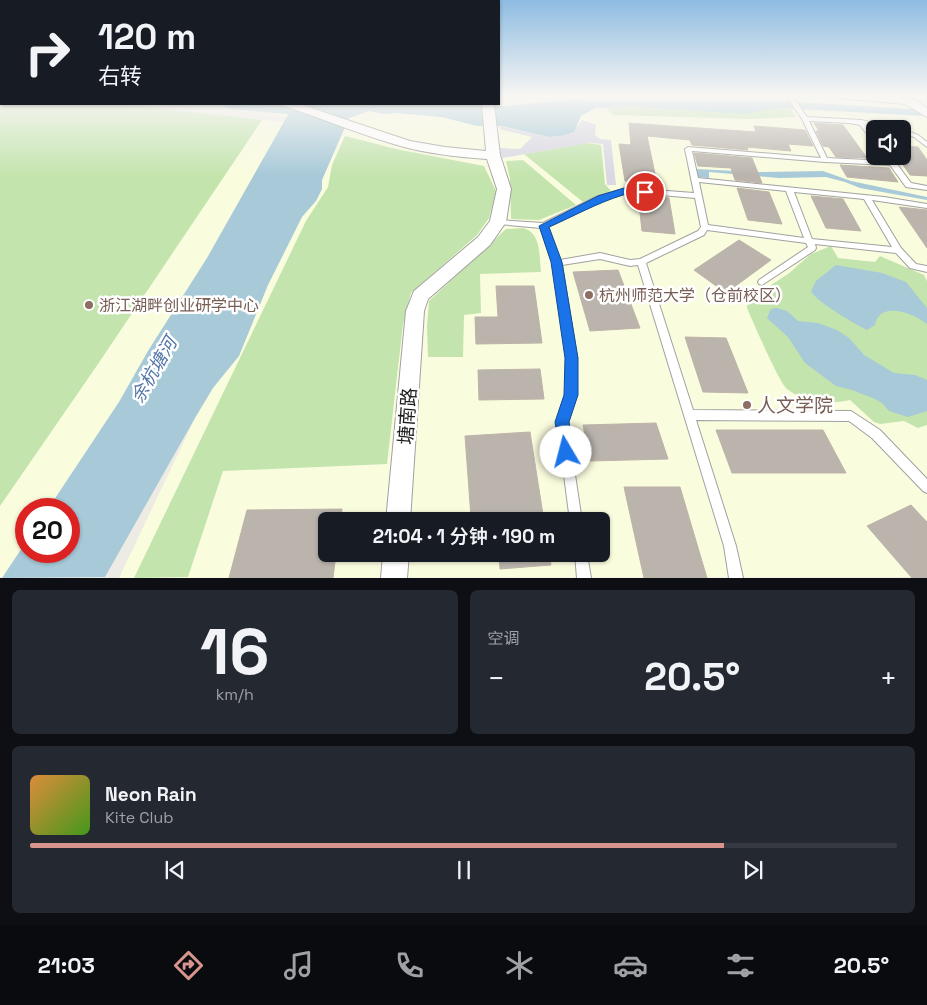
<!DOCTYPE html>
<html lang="zh">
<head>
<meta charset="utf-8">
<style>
	:root { --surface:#171b24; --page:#242831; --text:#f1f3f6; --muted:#9ea1a6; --line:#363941; --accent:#d9948e }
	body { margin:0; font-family:"Space Grotesk","Noto Sans SC",sans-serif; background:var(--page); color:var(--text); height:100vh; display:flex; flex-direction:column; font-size:19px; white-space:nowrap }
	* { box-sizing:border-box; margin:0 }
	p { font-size:16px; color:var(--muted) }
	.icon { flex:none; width:28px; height:28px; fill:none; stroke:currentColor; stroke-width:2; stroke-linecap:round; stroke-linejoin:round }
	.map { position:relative; height:578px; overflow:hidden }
	.side { display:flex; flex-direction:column; gap:12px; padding:12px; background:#0d0f14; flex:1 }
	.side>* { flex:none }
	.hud { position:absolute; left:0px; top:0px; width:500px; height:105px; box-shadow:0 1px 4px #0004; background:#171b24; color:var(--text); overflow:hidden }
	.tools { position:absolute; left:866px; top:120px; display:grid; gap:10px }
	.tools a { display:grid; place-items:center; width:45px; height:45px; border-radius:8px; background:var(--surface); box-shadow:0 1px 4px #0004; font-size:25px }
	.speed { position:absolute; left:15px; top:498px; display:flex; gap:10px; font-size:25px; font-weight:700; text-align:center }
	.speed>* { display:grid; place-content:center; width:65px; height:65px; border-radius:50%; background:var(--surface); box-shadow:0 1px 4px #0004; line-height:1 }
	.speed .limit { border:8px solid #d22; background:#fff; color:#111 }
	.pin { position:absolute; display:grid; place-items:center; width:42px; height:42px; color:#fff; margin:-21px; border:2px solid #fff; border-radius:50%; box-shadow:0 1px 5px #0007 }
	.me { position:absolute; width:55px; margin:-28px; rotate:352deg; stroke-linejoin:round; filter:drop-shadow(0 0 4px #0008) }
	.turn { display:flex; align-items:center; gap:18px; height:105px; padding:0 15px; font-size:22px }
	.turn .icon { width:65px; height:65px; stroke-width:2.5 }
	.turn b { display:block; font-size:35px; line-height:42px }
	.big { font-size:38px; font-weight:600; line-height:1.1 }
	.side .widget { flex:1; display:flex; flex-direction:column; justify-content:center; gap:8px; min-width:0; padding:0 18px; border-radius:8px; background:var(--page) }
	.side .dial { align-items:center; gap:0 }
	.dial b { font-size:65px; line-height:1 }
	.song { display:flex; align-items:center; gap:15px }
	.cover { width:60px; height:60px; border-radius:8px; background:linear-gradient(135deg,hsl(30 70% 55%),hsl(100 70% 35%)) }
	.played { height:5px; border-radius:2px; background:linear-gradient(90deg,var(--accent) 80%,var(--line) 80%) }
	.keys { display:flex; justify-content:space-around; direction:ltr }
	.heat { display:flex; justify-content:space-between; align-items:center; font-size:28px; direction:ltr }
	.side .tiles { flex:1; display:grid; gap:12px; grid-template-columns:1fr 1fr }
	.widget:last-child { grid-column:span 2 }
	.trip { position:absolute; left:318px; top:512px; width:292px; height:50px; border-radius:8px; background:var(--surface); box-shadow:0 1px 4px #0004; font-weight:600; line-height:50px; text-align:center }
	.menu { display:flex; height:80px; justify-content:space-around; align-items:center; background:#090b0e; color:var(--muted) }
	.menu .icon { width:35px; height:35px }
	.menu .on { color:var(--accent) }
	.menu b { font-size:22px; color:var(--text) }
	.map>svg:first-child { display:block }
	.education { fill:#fafcde; fill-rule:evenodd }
	.grass { fill:#c3e4ad }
	.plaza { fill:#d9d8e3 }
	.water { fill:#a7c9d8 }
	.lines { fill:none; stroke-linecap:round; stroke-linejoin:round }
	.river { fill:#a7c9d8; fill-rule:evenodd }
	.building { fill:#bab4ad; stroke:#beb3a7 }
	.lane-casing { stroke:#a1a1a1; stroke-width:2 }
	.street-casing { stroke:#a1a1a1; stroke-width:2 }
	.lane { fill:#fff; fill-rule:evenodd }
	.street { fill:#fff; fill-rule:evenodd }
	.route { fill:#1a73e8; stroke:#114b97 }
	.education-dot { fill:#8d6e63; stroke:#fff; stroke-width:2 }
	.labels { text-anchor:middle; stroke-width:5; stroke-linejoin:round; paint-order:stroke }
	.education-label { font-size:16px; fill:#785e54; stroke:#fff; text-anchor:start }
	.water-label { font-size:18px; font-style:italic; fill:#5174a5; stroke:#fff }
	.near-education-label { font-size:19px; fill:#785e54; stroke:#fff; text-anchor:start }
	.near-street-label { font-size:19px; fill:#1d1d1d; stroke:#fff }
</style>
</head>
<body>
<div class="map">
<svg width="927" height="578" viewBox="0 0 927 578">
	<rect width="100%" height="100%" fill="#eeebe4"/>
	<g class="education">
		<polygon points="0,95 1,104 97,104 285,122 207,258 148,351 119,402 48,509 26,509 26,542 2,578 0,577"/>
		<path d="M 499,95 L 927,95 L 927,577 L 119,578 L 188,433 L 326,133 L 248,104 L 499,104 ZM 875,129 L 902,129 L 902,156 L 875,156 ZM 326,521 L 601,521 L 601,554 L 326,554 Z"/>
	</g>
	<g class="grass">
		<polygon points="0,95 1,104 118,104 262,120 98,364 0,506"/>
		<polygon points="633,107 742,114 768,108 790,108 796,117 748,119 613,115 606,108"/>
		<polygon points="345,136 396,149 484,166 496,191 489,218 477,235 411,293 403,324 387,464 223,471 188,577 134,578 306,221 328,187 332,165"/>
		<polygon points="586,143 601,145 605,184 611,191 583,202 524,154"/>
		<polygon points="523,160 576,205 539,220 511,219 510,179 506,161"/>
		<path d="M 523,228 C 542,233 539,257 541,272 L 480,274 L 481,313 L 464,315 L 463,357 L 428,357 L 427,326 L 429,301 L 506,229 Z"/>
		<path d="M 831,246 L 838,258 L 875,262 L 880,256 L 924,275 L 927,281 L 927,425 L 918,428 L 904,421 L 880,424 L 874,422 L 850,400 C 829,405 805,403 787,389 C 779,382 753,322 747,308 L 748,300 L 788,274 L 811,254 Z"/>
	</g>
	<polygon class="plaza" points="582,120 596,125 595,135 600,139 611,140 616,185 607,185 603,144 589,143 502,158 500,148 520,149 532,137 500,129 499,126 549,137 561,136 577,127"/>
	<g class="water">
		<polygon points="568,100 780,101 927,110 927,116 780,108 742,114 633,107 606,108 595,108 581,116 574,132 561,136 549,137 501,126 477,126 442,117 397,113 383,114 369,111 349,118 322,180 322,189 316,201 302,217 268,285 239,356 213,388 195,418 105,577 2,578 26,542 26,551 69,551 69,509 48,509 119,402 148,351 207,258 294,104 463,104 505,106"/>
		<polygon points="696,169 757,172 823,171 851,181 927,197 927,200 860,188 845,182 826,177 779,178 709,172 709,178 698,177"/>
		<path d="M 836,265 L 882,273 L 906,282 L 927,308 L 927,324 C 914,313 879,300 875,325 L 867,330 C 856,325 814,300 811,291 L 816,281 Z"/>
		<polygon points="776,308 787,311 798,321 818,323 837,330 849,338 864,355 894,373 915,375 927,380 927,411 908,417 889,411 882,403 875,399 852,390 836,386 805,363 788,337 767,318 771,309"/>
	</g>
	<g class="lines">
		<polygon class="river" points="224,104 285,104 326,108 332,109 335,113 332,117 326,118 233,109 227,108"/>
	</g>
	<g class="building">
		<polygon points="629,123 756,132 754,126 805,130 813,146 788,144 791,151 747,147 748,150 692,145 690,140 647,136 658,188 637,187 636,181 625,181 619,144 631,145"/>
		<polygon points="814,123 843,125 867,158 836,157 829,147 823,146 816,131 819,131"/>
		<polygon points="902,146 918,147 927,160 927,176 910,175 897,156 902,156"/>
		<polygon points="694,153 752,158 762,183 735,180 731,168 698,166"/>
		<polygon points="840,165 889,168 898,182 847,177"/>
		<polygon points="737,188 769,192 782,224 748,220"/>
		<polygon points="638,195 669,198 675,234 642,231"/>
		<polygon points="811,196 843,199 861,231 826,228"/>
		<polygon points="899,207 927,210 927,248"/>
		<polygon points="739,240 771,260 726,293 694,270"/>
		<polygon points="618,270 640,328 590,331 573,272"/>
		<polygon points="496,286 534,286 542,343 476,344 475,317 498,317"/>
		<polygon points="685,337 726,338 748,393 703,392"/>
		<polygon points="540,369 544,399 479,400 478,370"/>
		<polygon points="656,423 668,459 590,461 583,425"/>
		<polygon points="716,430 823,430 846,473 732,473"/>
		<polygon points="530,432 544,521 496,521 495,516 471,517 465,436"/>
		<polygon points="624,487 680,487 707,578 644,578"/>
		<polygon points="911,505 927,522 927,578 912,578 867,526"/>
		<polygon points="342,509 341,521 326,521 326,554 336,554 333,578 229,578 247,510"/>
		<polygon points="499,554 549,554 551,565 500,569"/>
	</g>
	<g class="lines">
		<g class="lane-casing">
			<g id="lane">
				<path d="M 786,95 L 792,95 L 807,117 L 861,120 L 896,128 L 897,129 L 882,129 L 867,126 L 875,137 L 875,143 L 873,142 L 860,125 L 849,123 L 809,121 L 827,158 L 887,161 L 884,156 L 891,156 L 911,183 L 927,186 L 927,190 L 906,187 L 890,165 L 825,162 L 692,151 L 698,178 L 884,197 L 927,204 L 927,208 L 872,200 L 901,248 L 916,264 L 927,266 L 927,272 L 910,268 L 896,253 L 815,244 L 816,248 L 815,250 L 762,285 L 759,284 L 758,282 L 759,280 L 808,247 L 806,243 L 707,230 L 704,235 L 646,263 L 693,410 L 851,411 L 880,430 L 927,479 L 927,493 L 923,491 L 872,438 L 849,421 L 696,420 L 736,546 L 743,578 L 729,578 L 724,546 L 638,265 L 630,266 L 600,259 L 562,265 L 577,358 L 576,395 L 567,422 L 582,521 L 570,521 L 557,422 L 566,395 L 567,358 L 553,263 L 541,228 L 498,224 L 494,222 L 498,220 L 543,223 L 598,196 L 627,188 L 694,193 L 685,149 L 688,147 L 821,158 L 802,119 ZM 699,182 L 786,191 L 804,238 L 708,225 ZM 627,192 L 695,198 L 701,227 L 698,231 L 640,259 L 630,260 L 600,253 L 560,260 L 548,227 L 604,200 ZM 794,192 L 864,199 L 892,247 L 812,239 Z"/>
				<polygon points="902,129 918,135 927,142 927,147 914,137 902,133"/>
				<polygon points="575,554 587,554 591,578 577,578"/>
			</g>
		</g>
		<g class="street-casing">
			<g id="street">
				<polygon points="833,95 907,95 927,108 927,117 905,104 838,98"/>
				<path d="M 282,104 L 299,104 L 410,141 L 445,147 L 486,151 L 482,104 L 494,104 L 500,155 L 511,189 L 506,222 L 490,245 L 428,299 L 424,311 L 410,521 L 386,521 L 406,311 L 414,291 L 478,237 L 490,221 L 497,189 L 487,159 C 459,157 431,154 404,147 C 363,136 324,119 284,106 Z"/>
				<polygon points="383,554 409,554 407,578 381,578"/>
			</g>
		</g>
		<use href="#lane" class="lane"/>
		<use href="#street" class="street"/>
	</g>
	<linearGradient id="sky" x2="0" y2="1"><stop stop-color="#8ebce2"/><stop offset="0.54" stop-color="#f7f6f3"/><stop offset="1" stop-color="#f7f6f3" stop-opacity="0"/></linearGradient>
	<rect width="927" height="176" fill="url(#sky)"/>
	<path class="route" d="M 624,188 L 645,189 L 649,192 C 643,197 631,192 623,195 C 597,203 574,216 549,227 L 562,262 L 578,358 L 578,395 L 569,422 L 574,452 L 572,457 L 566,459 L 561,457 L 555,422 L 564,395 L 565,358 L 551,262 L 539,226 L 598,196 Z"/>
	<g class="education-dot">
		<circle cx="589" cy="295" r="5"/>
		<circle cx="89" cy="305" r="5"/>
		<circle cx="747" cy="405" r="5"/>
	</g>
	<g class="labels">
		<g class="education-label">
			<text x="599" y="301">杭州师范大学（仓前校区）</text>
			<text x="99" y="311">浙江湖畔创业研学中心</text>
		</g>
		<g class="water-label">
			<text transform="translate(154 370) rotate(-60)" y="6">余杭塘河</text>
		</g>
		<g class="near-education-label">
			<text x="757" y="412">人文学院</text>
		</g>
		<g class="near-street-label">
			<text transform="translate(407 416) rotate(-86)" y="7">塘南路</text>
		</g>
	</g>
</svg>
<div class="tools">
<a><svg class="icon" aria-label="sound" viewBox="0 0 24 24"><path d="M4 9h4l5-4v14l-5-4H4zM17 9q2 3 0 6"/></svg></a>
</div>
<div class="speed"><div class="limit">20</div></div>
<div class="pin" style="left:645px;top:192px;background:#d93025"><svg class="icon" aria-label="arrive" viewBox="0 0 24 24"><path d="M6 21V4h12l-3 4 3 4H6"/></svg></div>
<svg class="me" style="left:566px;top:452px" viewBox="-20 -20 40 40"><circle r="19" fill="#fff"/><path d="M0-13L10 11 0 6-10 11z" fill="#1a73e8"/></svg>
<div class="trip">21:04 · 1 分钟 · 190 m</div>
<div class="hud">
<div class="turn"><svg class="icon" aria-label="right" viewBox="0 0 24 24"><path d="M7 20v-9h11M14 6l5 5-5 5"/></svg><div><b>120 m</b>右转</div></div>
</div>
</div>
<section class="side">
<div class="tiles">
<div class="widget dial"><b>16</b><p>km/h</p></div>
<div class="widget"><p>空调</p>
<div class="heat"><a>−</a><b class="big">20.5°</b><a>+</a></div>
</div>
<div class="widget">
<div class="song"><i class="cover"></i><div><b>Neon Rain</b><p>Kite Club</p></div></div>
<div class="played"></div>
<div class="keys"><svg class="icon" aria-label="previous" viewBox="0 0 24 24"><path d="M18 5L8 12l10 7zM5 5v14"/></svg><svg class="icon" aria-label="pause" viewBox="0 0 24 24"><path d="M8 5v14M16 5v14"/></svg><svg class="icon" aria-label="next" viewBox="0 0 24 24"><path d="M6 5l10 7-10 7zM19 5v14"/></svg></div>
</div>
</div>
</section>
<nav class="menu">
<b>21:03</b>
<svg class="icon on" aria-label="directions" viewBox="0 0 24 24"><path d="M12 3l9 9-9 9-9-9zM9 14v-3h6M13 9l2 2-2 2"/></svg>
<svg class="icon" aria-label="music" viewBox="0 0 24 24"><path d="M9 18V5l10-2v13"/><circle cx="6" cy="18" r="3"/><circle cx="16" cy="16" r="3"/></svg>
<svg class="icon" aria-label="phone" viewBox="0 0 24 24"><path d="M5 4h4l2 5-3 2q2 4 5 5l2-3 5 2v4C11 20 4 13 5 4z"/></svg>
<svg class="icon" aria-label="climate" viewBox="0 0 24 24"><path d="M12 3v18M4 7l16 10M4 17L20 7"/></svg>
<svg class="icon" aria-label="car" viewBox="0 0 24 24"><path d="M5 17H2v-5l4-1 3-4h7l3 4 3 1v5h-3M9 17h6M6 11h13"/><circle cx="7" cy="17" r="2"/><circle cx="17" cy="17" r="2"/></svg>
<svg class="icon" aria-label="filters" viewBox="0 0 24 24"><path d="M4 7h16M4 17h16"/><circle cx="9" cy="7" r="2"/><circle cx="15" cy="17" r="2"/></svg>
<b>20.5°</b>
</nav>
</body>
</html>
